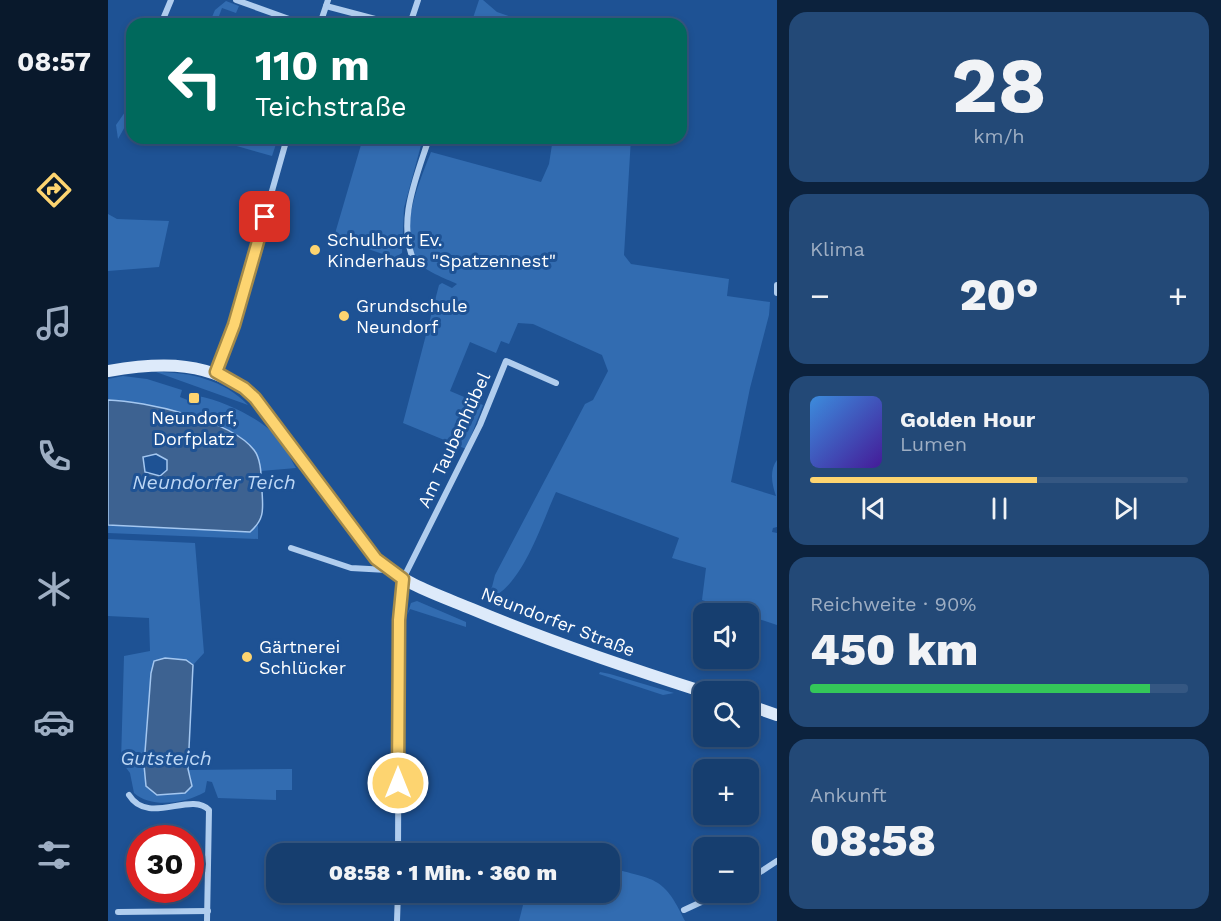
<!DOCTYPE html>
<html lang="de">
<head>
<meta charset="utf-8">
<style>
	:root { --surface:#163e6f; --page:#234977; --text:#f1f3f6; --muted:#9eaec3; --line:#355782; --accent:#fdd470 }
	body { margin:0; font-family:"Work Sans",sans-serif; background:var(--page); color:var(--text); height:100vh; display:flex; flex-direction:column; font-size:22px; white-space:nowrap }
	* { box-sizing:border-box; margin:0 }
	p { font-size:20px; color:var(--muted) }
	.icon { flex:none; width:33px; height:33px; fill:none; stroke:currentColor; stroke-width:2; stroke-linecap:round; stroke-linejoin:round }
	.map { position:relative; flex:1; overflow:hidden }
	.details { display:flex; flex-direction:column; gap:12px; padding:12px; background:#0c223d; width:444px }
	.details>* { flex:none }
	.guide { position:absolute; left:18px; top:18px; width:561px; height:126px; border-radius:18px; box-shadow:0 3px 9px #0003,0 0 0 2px var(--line); background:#00695c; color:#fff; overflow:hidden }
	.fabs { position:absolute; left:585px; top:603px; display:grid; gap:12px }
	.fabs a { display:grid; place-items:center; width:66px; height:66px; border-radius:12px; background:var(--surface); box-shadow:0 3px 9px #0003,0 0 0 2px var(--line); font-size:30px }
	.speed { position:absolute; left:18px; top:825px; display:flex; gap:12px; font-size:30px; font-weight:700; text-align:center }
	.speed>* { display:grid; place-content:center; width:78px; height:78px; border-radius:50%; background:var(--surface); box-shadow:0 3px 9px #0003,0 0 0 2px var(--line); line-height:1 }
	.speed .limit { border:9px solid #d22; background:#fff; color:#111 }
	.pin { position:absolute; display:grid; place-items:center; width:51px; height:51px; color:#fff; margin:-26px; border-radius:12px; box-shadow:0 3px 9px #0006 }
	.me { position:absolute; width:66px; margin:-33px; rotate:0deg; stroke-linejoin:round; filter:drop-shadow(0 0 4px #0008) }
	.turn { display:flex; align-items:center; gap:21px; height:126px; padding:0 30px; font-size:27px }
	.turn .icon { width:78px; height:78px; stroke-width:2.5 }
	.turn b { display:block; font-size:42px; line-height:51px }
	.big { font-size:45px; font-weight:800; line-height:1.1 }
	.details .card { flex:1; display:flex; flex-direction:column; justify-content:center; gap:9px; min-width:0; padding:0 21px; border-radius:18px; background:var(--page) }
	.details .dial { align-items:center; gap:0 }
	.dial b { font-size:78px; line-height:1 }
	.song { display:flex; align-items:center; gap:18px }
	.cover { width:72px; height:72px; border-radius:9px; background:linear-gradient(135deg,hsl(210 70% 55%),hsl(260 70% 35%)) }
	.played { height:6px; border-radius:3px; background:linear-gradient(90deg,var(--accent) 60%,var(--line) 60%) }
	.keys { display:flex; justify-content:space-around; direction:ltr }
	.heat { display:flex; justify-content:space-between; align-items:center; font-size:33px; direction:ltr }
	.charge { height:9px; border-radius:4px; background:linear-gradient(90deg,#34c759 90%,var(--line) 0) }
	.trip { position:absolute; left:158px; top:843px; width:354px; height:60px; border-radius:18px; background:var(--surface); box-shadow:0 3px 9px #0003,0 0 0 2px var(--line); font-weight:800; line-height:60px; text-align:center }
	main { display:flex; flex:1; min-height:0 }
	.dock { display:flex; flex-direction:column; width:108px; justify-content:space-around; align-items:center; background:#09192c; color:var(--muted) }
	.dock .icon { width:42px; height:42px }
	.dock .active { color:var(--accent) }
	.dock b { font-size:27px; color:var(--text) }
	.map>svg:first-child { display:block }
	.green { fill:#326cb1 }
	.water { fill:#3d6291; stroke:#a4c7f0; stroke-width:1.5; fill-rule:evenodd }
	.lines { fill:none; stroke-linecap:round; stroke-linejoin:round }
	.street { stroke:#b0cdee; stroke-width:6 }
	.secondary { stroke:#ddeafa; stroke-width:12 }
	.route-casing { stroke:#a48a49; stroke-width:15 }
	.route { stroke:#fdd470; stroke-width:10 }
	.poi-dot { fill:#fdd470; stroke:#1e5294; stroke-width:2 }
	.labels { text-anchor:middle; stroke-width:6; stroke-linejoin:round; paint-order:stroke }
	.poi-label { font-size:18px; fill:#fff; stroke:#1e5294; text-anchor:start }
	.street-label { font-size:18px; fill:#fff; stroke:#1e5294 }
	.water-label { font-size:20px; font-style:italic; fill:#bdd7f5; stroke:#1e5294 }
</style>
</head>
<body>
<main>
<nav class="dock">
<b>08:57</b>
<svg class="icon active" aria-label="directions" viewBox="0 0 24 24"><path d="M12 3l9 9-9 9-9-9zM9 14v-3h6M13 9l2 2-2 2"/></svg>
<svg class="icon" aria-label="music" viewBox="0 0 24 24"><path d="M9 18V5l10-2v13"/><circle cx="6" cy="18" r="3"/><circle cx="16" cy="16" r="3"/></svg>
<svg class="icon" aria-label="phone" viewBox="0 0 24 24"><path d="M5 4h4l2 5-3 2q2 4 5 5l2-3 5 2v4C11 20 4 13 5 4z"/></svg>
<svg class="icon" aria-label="climate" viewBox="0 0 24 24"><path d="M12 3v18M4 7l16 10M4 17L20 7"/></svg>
<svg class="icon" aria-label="car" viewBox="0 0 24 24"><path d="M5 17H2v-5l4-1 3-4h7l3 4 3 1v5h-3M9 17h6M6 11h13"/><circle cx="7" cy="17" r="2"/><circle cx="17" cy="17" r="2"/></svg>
<svg class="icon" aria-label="filters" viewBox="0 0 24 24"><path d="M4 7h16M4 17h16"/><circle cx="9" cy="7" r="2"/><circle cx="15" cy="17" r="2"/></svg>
</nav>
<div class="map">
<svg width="669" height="921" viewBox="0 0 669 921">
	<rect width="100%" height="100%" fill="#1e5294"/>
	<g class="green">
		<polygon points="371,0 375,0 389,12 423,24 363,24"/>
		<polygon points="118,1 131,6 128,13 114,8 108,24 101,24 107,10"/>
		<polygon points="24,102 24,114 10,139 8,125"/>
		<polygon points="111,138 170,138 164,156 111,141"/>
		<polygon points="255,138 315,138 296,208 294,253 286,258 226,237"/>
		<path d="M 445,138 L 523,138 L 516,255 L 523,264 L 621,279 L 619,296 L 662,302 L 661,315 L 642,388 L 623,482 L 668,496 C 664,484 661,471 669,460 L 669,527 L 665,528 L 664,532 L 669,533 L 669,625 L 594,600 L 598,568 L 564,558 L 571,538 L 448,492 C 433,524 412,596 374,600 L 384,587 L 387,575 L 477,404 L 485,400 L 500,371 L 494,355 L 425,324 L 410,323 L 401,344 L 393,341 L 388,353 L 362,342 L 342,391 L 375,405 L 358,449 L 295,423 L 331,285 L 334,283 L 344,288 L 349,284 C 337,278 317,272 309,260 C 289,233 312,180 323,152 L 433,182 L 441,164 Z"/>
		<polygon points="0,214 9,219 61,221 51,267 0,271"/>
		<path d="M 48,372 C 82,372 116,380 140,405 Z"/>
		<path d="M 15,376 L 39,379 L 74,390 L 72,397 L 87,403 L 90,396 C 116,401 150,417 168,436 C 177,446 182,458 188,468 L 153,471 C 151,465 151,458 148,453 C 133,422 32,401 0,400 L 0,379 Z"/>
		<polygon points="0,525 142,532 150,525 150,539 0,533"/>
		<path d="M 0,539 L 87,543 L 96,653 L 85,665 L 78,660 L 46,661 L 36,765 L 83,778 L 80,770 L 184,769 L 184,790 L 168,790 L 168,800 L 110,798 L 104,782 L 99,781 L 97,792 C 78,803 44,809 26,793 L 22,773 L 13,761 L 16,656 L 42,651 L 41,618 L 0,616 Z"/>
		<polygon points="309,601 358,622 358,627 302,609 299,615 303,603"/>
		<polygon points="492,672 502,674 566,693 555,695 491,674"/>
		<path d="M 501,867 C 546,881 555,874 577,921 L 411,921 L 415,905 L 419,905 L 422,893 L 501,892 Z"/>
	</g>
	<g class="water">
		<path d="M 0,400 C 37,401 123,420 146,450 C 154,460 153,479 154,491 C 155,509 157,519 142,532 L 0,525 ZM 48,454 L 59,460 L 59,470 L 52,476 L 37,472 L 35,457 Z"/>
		<polygon points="57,658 78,660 85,665 80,769 84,786 77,793 49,795 38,786 36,765 43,673 46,661"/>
	</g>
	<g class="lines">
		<g class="street">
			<polyline points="128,0 195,24"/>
			<polyline points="218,6 286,24"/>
			<polyline points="53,24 63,0"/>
			<polyline points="212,24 220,0"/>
			<polyline points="302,24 310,0"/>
			<polyline points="21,97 24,91"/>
			<path d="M 307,264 C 288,222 308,179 321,138"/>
			<polyline points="669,285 669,293"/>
			<polyline points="108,372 126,325 179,138"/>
			<polyline points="183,548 243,568 279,570"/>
			<path d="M 21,795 C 40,826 83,791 101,810 L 99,921"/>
			<polyline points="290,854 291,620 295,579 372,425 398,361 448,383"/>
			<polyline points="640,880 669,861"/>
			<polyline points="576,910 615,892"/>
			<polyline points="10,912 100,911"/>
			<polyline points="289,921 290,892"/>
		</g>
		<g class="secondary">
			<path d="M 0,371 C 53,362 105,360 147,398 L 268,559 C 295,584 330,595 364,609 C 440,641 517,667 596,692"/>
			<polyline points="640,705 669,715"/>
		</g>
	</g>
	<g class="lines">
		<g class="route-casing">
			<polyline id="route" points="157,217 126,325 108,372 136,388 147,398 268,559 295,579 291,620 290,783"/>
		</g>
		<use href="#route" class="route"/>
	</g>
	<g class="poi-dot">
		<circle cx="207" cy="250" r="6"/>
		<circle cx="236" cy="316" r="6"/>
		<rect x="80" y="392" width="12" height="12" rx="3"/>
		<circle cx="139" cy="657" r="6"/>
	</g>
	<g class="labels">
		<g class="poi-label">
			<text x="219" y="246">Schulhort Ev.<tspan x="219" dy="21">Kinderhaus "Spatzennest"</tspan></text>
			<text x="248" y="312">Grundschule<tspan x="248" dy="21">Neundorf</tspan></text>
			<text x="86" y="424" text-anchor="middle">Neundorf,<tspan x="86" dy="21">Dorfplatz</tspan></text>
			<text x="151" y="653">Gärtnerei<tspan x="151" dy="21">Schlücker</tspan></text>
		</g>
		<g class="street-label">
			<text transform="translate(346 440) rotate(-65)" y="6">Am Taubenhübel</text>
			<text transform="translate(450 622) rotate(21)" y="6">Neundorfer Straße</text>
		</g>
		<g class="water-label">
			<text x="106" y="489">Neundorfer Teich</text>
			<text x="58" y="765">Gutsteich</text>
		</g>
	</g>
</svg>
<div class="fabs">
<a><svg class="icon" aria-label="sound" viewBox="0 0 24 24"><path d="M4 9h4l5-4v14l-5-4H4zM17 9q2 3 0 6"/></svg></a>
<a><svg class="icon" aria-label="search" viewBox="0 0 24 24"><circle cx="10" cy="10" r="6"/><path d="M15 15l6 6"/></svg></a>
<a>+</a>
<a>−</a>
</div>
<div class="speed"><div class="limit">30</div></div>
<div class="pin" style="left:157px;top:217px;background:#d93025"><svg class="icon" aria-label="arrive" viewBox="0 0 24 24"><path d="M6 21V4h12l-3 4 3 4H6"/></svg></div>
<svg class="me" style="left:290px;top:783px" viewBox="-20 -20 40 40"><circle r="17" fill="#fdd470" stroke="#fff" stroke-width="3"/><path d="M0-11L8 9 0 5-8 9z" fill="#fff"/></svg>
<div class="trip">08:58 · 1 Min. · 360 m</div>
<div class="guide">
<div class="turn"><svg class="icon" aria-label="left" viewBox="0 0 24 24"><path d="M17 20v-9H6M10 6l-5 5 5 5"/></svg><div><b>110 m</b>Teichstraße</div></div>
</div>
</div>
<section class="details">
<div class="card dial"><b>28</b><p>km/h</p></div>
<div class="card"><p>Klima</p>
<div class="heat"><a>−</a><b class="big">20°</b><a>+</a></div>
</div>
<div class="card">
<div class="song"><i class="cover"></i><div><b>Golden Hour</b><p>Lumen</p></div></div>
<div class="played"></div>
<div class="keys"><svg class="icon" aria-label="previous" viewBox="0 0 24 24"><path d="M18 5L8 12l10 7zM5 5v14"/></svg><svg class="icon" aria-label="pause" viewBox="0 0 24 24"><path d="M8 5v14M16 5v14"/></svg><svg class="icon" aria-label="next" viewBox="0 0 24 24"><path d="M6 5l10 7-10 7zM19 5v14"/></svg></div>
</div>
<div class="card"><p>Reichweite · 90%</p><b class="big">450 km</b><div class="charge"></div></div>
<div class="card"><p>Ankunft</p><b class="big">08:58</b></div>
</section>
</main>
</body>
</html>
